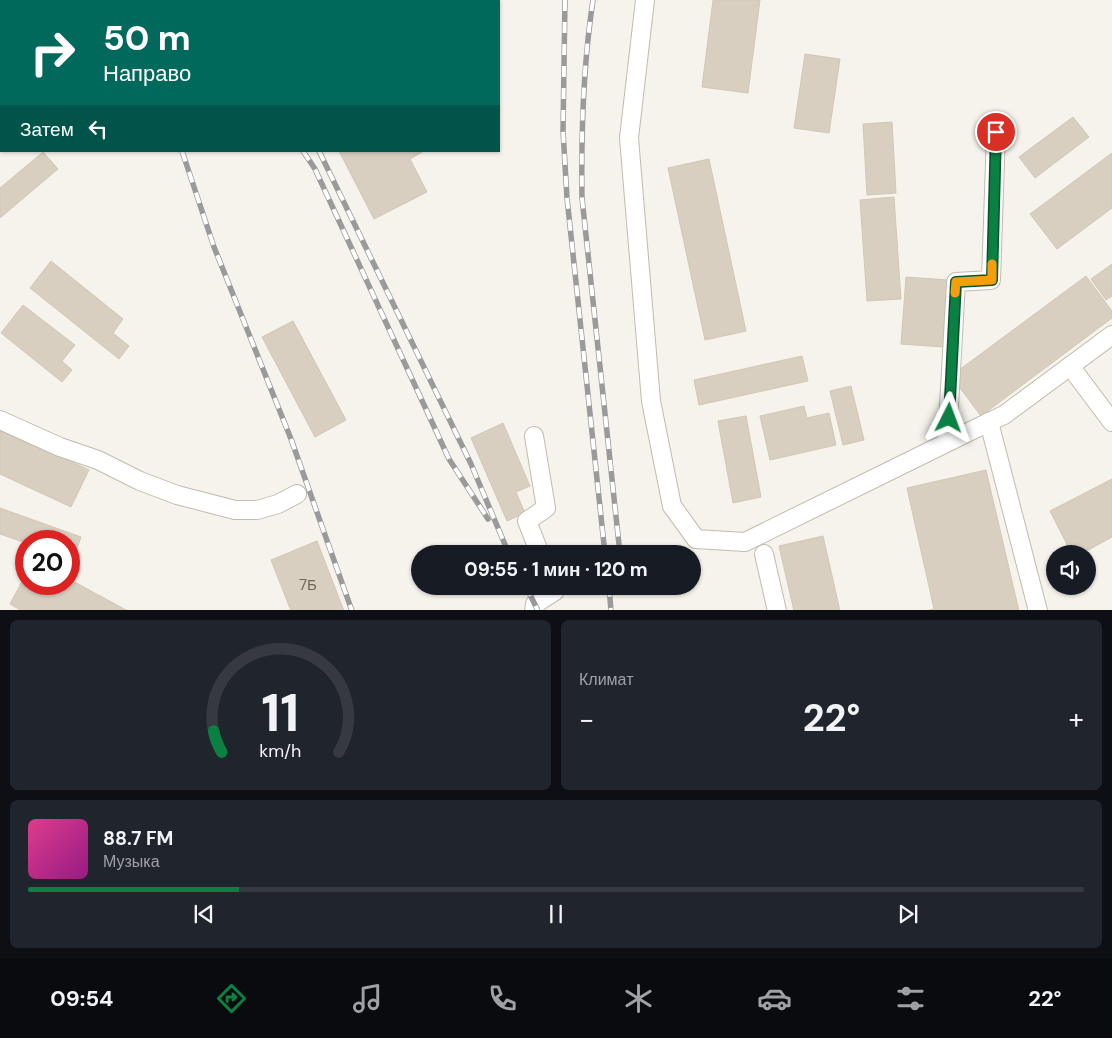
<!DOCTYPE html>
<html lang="ru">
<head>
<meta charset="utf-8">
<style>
	:root { --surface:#171b24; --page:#20242c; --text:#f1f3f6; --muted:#9ea1a6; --line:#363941; --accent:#0b8043 }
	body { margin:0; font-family:"DM Sans",sans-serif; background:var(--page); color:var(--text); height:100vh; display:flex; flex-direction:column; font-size:19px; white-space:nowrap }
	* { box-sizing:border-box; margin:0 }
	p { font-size:16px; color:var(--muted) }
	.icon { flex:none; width:28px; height:28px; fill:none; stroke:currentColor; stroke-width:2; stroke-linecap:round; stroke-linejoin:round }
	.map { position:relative; height:610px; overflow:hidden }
	.side { display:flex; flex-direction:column; gap:10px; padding:10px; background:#0d0f14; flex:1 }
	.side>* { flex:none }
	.hud { position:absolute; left:0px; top:0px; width:500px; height:152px; box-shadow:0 1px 4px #0004; background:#00695c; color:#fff; overflow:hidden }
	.buttons { position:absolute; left:1046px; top:545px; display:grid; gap:10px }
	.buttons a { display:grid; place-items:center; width:50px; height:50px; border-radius:50%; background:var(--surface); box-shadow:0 1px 4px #0004; font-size:25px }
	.speed { position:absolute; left:15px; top:530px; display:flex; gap:10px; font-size:25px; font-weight:700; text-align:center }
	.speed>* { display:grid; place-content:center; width:65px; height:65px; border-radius:50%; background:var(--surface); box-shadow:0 1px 4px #0004; line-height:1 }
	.speed .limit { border:8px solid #d22; background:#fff; color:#111 }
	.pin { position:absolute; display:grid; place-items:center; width:42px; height:42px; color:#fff; margin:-21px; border:2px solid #fff; border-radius:50%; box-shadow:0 1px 5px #0007 }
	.me { position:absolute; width:55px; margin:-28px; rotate:3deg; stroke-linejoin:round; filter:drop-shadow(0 0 4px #0008) }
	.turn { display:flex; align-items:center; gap:18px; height:105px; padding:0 20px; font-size:22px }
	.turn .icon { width:65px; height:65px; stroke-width:2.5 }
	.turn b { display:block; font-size:35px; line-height:42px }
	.then { display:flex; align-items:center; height:48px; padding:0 20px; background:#0003; gap:10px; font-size:19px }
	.big { font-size:38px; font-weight:700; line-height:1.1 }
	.side .card { flex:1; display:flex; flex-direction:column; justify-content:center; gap:8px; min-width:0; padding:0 18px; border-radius:8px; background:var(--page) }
	.side .dial { align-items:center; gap:0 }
	.dial svg { height:130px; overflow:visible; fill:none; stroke:var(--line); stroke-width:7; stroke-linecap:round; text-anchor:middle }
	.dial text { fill:var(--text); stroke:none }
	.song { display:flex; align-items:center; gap:15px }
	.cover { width:60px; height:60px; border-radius:8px; background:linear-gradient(135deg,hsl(330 70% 55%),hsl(310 70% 35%)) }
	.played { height:5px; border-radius:2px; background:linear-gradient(90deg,var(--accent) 20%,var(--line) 20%) }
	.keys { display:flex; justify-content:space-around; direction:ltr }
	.heat { display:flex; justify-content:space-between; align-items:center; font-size:28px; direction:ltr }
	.side .tiles { flex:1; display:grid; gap:10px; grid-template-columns:1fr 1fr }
	.card:last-child { grid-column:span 2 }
	.trip { position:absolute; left:411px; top:545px; width:290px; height:50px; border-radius:25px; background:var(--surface); box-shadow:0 1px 4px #0004; font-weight:700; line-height:50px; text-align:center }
	.menu { display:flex; height:80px; justify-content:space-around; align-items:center; background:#090b0e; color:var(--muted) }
	.menu .icon { width:35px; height:35px }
	.menu .on { color:var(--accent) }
	.menu b { font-size:22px; color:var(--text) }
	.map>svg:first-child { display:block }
	.building { fill:#d8cfc1; stroke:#d3c7b4 }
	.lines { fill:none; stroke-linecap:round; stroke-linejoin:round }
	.minor-casing { stroke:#c2bbae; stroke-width:20 }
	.minor { stroke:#fff; stroke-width:18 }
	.rail-casing { stroke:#9a9a9a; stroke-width:5.5 }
	.rail { stroke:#fff; stroke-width:4; stroke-dasharray:11; stroke-linecap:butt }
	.route-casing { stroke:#07532c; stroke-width:12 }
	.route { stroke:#0b8043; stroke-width:9 }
	.slow { stroke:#f59e0b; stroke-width:9 }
	.labels { text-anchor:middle; stroke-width:4; stroke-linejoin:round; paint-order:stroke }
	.number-label { font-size:15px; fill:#6e675b }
</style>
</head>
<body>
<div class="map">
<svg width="1112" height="611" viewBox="0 0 1112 611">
	<rect width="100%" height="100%" fill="#f6f3ec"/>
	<g class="building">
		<polygon points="413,0 450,0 450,1 414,1"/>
		<polygon points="713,0 760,0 748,93 702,87"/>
		<polygon points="805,54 840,59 829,133 794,128"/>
		<polygon points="1073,117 1089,137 1035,178 1019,157"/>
		<polygon points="892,122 896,193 867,195 863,124"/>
		<polygon points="339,151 424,151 410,159 427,192 374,219"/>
		<polygon points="43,152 58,169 0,218 0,188"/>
		<polygon points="1112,153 1112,208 1057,249 1030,214"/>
		<polygon points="709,159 746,331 705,340 668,168"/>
		<polygon points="894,197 901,299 867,301 860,200"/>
		<polygon points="51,261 123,319 113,333 129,346 119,359 30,288"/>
		<polygon points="1112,264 1112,296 1106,300 1091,279"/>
		<polygon points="1086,276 1112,311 1112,318 981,416 951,376"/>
		<polygon points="906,277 949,280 943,347 901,344"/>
		<polygon points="23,305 75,345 62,361 72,370 62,382 1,333"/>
		<polygon points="293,321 346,420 315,437 262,337"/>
		<polygon points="802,356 808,381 699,405 694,380"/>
		<polygon points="851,386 864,440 843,445 830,391"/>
		<polygon points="804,406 807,418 829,413 836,445 770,460 760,416"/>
		<polygon points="746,416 761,497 733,503 718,421"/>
		<polygon points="503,423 530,486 516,492 525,513 507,521 471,438"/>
		<polygon points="0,428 89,470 71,507 0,474"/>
		<polygon points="986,470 1019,611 926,611 934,609 907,488"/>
		<polygon points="1112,479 1112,537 1081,554 1072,554 1050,511"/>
		<polygon points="0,508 81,537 73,560 69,559 69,541 26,541 26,543 0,534"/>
		<polygon points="823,536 840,611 794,611 779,546"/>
		<polygon points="317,541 344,611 291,611 271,560"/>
		<polygon points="26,574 26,584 69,584 69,579 128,611 22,611 10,604"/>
	</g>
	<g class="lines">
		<g class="minor-casing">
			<g id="minor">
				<polyline points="645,0 629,138 651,401 672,506 696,539 745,542 989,422 1004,415 1112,335"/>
				<polyline points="0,130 1,130"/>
				<polyline points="1070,366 1112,422"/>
				<polyline points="0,420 60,447 98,460 140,481 177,495 235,510 257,510 278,504 297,494"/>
				<polyline points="989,422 1038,611"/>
				<polyline points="534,436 546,508 527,521 540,554"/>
				<polyline points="947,442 956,282 991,280 996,132"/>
				<polyline points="764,554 777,611"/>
				<polyline points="534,611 535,604 555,591 553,586"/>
			</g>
		</g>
		<use href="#minor" class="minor"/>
		<g class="rail-casing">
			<g id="rail">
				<polyline points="140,0 140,1"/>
				<polyline points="202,0 203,1"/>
				<polyline points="242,0 242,1"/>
				<polyline points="390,0 391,1"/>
				<polyline points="565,0 563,131 567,198 605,554"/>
				<path d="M 593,0 C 583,66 581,131 582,198 L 620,554"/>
				<polyline points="182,151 214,247 291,439 352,611"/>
				<polyline points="303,151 315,169 449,459 488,519"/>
				<polyline points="319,151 471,464 509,554"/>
				<polyline points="526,586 538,611"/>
				<polyline points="609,586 611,611"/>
				<polyline points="624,586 624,590"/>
			</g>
		</g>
		<use href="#rail" class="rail"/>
	</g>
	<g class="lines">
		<g class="route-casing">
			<polyline id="route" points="949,418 956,282 992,280 996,132"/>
		</g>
		<use href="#route" class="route"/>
		<polyline class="slow" points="955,293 956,282 992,280 992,264"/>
	</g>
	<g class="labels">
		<g class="number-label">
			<text x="308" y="590">7Б</text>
		</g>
	</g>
</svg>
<div class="buttons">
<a><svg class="icon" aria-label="sound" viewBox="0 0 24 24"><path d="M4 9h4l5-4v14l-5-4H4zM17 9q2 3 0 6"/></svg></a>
</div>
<div class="speed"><div class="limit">20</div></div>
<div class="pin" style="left:996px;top:132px;background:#d93025"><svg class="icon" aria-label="arrive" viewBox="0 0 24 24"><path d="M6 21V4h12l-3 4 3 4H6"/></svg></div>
<svg class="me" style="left:949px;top:418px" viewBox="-20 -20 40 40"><path d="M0-17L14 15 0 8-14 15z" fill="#0b8043" stroke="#fff" stroke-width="4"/></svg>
<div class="trip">09:55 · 1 мин · 120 m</div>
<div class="hud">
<div class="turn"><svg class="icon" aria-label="right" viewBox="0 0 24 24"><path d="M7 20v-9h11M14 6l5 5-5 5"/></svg><div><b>50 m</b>Направо</div></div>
<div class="then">Затем<svg class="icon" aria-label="left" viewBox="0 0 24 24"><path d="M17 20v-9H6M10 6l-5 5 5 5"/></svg></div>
</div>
</div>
<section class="side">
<div class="tiles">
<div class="card dial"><svg viewBox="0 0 100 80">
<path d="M14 69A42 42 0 1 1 86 69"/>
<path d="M14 69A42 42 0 0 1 9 56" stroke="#0b8043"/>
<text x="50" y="56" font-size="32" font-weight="700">11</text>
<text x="50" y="72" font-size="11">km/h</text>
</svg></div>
<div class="card"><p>Климат</p>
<div class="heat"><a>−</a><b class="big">22°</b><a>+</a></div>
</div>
<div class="card">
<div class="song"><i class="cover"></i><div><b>88.7 FM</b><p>Музыка</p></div></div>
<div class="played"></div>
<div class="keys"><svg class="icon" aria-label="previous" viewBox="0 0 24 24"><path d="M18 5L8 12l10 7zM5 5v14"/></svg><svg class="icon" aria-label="pause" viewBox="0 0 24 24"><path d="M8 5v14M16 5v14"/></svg><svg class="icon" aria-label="next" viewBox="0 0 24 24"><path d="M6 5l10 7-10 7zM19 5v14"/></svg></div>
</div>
</div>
</section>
<nav class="menu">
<b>09:54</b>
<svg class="icon on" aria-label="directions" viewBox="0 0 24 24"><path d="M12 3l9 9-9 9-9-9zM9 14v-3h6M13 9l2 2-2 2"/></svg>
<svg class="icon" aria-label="music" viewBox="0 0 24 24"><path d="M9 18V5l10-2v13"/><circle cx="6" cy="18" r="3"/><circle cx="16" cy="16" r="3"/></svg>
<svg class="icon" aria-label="phone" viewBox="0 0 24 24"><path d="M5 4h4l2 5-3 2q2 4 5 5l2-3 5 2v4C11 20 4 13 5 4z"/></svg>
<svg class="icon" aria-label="climate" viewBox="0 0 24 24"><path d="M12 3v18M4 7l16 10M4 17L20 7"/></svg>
<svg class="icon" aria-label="car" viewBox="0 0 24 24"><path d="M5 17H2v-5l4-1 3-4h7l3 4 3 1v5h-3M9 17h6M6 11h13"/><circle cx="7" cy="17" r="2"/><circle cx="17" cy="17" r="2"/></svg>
<svg class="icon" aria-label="filters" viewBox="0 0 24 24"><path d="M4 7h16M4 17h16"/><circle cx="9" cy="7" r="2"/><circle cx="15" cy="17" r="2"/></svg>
<b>22°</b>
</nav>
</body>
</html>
